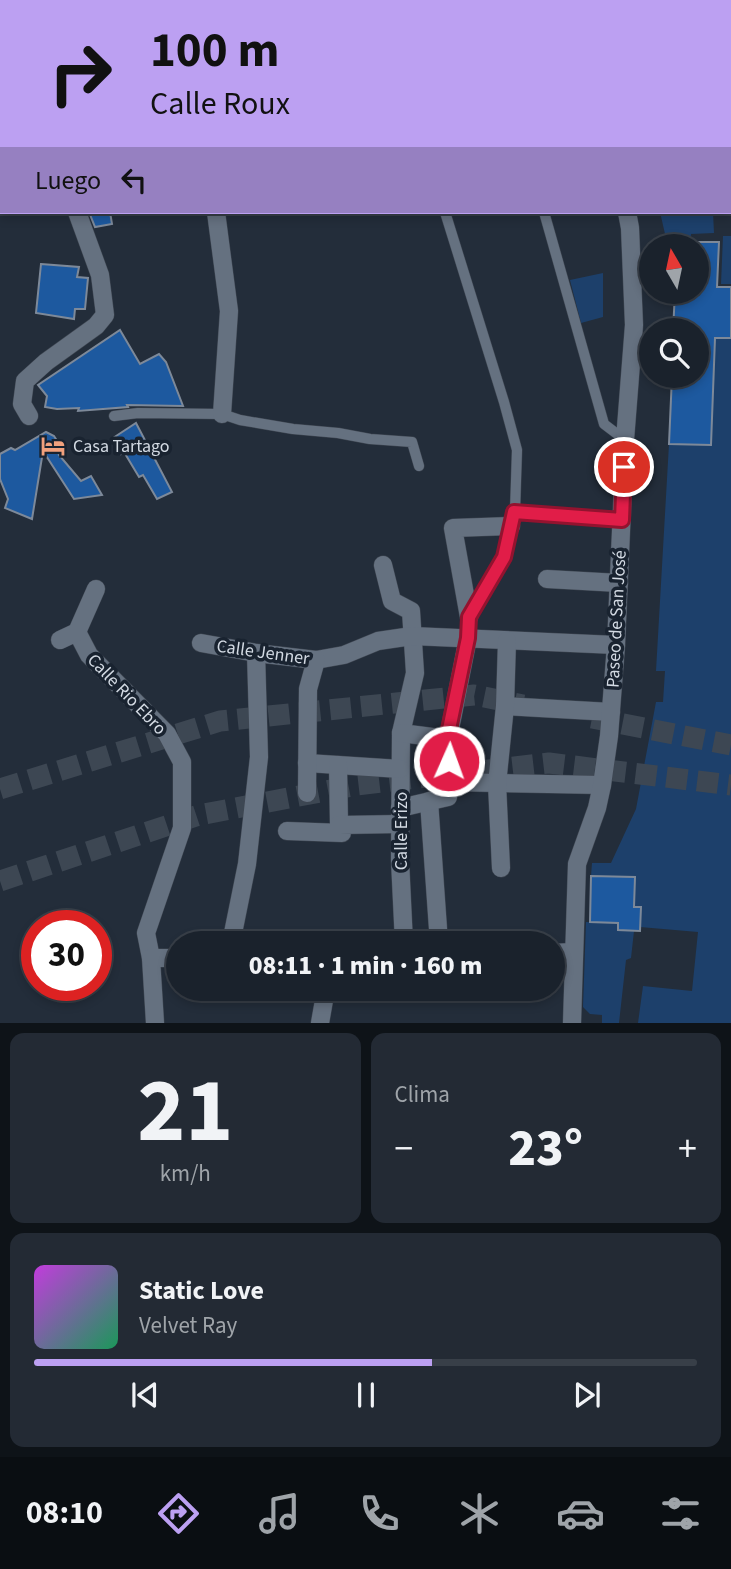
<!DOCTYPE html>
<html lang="es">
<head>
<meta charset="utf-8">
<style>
	:root { --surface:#1a222c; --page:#232a34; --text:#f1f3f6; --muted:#9fa4a9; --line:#383f48; --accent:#bca0f2 }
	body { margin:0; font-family:"Source Sans 3",sans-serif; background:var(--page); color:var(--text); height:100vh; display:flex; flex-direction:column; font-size:26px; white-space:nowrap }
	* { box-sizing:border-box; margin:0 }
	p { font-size:23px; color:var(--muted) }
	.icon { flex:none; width:38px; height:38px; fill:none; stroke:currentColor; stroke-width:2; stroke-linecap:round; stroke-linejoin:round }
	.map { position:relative; height:1023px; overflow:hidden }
	.sheet { display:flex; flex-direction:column; gap:10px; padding:10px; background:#0e1318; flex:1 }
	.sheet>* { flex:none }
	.top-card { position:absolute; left:0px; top:0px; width:732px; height:214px; box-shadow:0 4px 10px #0003,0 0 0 2px var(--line); background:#bca0f2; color:#111; overflow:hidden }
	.needle { width:46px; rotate:351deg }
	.buttons { position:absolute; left:639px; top:234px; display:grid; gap:14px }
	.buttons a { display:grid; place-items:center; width:70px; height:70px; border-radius:50%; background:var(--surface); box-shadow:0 4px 10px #0003,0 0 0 2px var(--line); font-size:35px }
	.speed { position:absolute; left:21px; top:910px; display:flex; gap:14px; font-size:35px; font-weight:700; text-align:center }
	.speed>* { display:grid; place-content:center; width:91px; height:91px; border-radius:50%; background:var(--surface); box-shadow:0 4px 10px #0003,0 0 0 2px var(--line); line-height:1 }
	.speed .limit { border:10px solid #d22; background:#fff; color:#111 }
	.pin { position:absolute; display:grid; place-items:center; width:60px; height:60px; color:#fff; margin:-30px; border:4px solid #fff; border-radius:50%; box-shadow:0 2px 7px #0007 }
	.me { position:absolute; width:77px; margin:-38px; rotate:2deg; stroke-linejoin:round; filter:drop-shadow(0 0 5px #0008) }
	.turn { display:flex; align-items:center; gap:24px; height:147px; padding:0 35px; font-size:32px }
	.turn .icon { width:91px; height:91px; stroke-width:2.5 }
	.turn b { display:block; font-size:49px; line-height:60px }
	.then { display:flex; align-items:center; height:66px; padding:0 35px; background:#0003; gap:14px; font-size:26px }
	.big { font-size:52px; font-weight:800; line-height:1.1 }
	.sheet .widget { flex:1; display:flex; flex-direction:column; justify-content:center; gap:10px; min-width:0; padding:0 24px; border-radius:14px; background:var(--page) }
	.sheet .dial { align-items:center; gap:0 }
	.dial b { font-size:91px; line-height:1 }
	.song { display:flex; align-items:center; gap:21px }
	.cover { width:84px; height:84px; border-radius:10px; background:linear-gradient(135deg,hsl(290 70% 55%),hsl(150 70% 35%)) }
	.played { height:7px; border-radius:4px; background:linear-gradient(90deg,var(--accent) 60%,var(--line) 60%) }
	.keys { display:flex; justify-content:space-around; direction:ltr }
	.heat { display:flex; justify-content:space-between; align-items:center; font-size:38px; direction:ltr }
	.sheet .tiles { flex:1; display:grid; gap:10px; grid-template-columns:1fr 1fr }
	.widget:last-child { grid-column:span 2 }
	.trip { position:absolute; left:166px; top:931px; width:399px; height:70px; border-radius:35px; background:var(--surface); box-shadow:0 4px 10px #0003,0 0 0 2px var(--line); font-weight:800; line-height:70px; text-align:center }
	.tab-bar { display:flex; height:112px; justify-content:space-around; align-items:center; background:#0a0e12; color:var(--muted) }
	.tab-bar .icon { width:49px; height:49px }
	.tab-bar .selected { color:var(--accent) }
	.tab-bar b { font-size:32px; color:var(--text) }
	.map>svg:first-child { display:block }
	.green { fill:#1d406b }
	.building { fill:#1d599f; stroke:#7d8999; stroke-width:2 }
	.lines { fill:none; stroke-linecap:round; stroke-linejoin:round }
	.motorway-tunnel { stroke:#3d4753; stroke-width:21; stroke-dasharray:21 10; stroke-linecap:butt }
	.service-casing { stroke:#404853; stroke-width:11 }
	.minor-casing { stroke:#404853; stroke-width:19 }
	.tertiary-casing { stroke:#404853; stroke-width:19 }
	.service { stroke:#657180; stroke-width:10 }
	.minor { stroke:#657180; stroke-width:18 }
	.tertiary { stroke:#657180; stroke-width:18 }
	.route-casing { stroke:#92132f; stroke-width:18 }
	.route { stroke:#e11d48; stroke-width:12 }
	.labels { text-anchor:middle; stroke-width:7; stroke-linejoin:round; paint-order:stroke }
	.poi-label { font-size:18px; fill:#d3dae3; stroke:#192330; text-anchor:start }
	.street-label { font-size:18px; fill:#d3dae3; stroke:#192330 }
</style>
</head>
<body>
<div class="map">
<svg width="731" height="1023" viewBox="0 0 731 1023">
	<rect width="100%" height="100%" fill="#232d3a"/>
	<g class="green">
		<polygon points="660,212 713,212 714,233 691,234 690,247 668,247"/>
		<polygon points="723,236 731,236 731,284 721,284"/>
		<polygon points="603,273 603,317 581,323 570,280"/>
		<polygon points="715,338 731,338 731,1023 638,1023 643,986 692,991 698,932 640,927 641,907 634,907 635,877 591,876 592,863 611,863 636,809 656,702 663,702 665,671 656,671 669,444 711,445"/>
		<polygon points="586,922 618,923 618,930 634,931 631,958 626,960 619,1023 602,1023 602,1015 590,1014 583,1007"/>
	</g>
	<g class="building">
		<polygon points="89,212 110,212 112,224 95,227"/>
		<polygon points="696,242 719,242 717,287 731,287 731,338 715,338 711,445 669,444 672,376 696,376 696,331 673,331 675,292 696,292"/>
		<polygon points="41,264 79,267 77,277 88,278 85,309 75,309 74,319 36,313"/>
		<polygon points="120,330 140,364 159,354 166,362 183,406 127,405 128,407 78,411 79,408 57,409 45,407 47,396 38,385"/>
		<polygon points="136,423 172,492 157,499 143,475 139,477 124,452 121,454 113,438"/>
		<polygon points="46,432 54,436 64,452 59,455 81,481 91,476 102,495 74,499 43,451 32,519 5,508 8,499 0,479 0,454 11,448 15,450"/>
		<polygon points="591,876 635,877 634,907 641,907 640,931 618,930 618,923 590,922"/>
	</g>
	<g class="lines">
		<g class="motorway-tunnel">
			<polyline points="592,718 731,745"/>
			<polyline points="0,789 220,721 474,695 523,705"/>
			<polyline points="0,881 199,815 357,785 549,763 731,785"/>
		</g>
		<g class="service-casing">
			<g id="service">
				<polyline points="437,0 438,2"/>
				<polyline points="524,0 524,2"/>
				<polyline points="220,2 221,0"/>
				<polyline points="445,212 504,402 517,450 515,512 504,557 469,617 468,638"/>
				<polyline points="544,212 604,424 625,440"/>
				<polyline points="114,416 138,413 222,414 240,420 293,429 338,433 370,439 412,442 419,466"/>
				<polyline points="515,512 622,520"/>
			</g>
		</g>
		<g class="minor-casing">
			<g id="minor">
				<polyline points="29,2 30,0"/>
				<polyline points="134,2 134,0"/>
				<polyline points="0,54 2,51"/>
				<polyline points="216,212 229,311 222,414"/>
				<polyline points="29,416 22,404 25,381 46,362 96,326 105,315 100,275 77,212"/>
				<polyline points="383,565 392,601 411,611 415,673 401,733 400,860 404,943"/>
				<polyline points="547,579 619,583"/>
				<polyline points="469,617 453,528 511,526"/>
				<polyline points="77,632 89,655 167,734 182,762 182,828 146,933 151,958 155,1023"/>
				<polyline points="60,640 77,632 96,589"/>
				<polyline points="201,643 256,653 316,660 344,655 378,641 412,636 616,645"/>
				<polyline points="505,706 611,712"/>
				<polyline points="401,733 448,739"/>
				<polyline points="307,763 400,769"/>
				<polyline points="338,765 339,825"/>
				<polyline points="451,782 448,739 468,638"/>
				<polyline points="307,793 308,689 316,660"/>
				<polyline points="429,801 439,943"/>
				<polyline points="400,808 448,797 451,782 602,785"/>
				<polyline points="287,831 342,833 339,825 400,824"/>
				<polyline points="501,868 497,784 505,706 507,641"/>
				<polyline points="231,943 247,864 259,757 256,653"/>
				<polyline points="553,953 573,952"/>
				<polyline points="151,958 178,958"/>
				<polyline points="320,1023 326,989"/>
			</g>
		</g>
		<g class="tertiary-casing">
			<g id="tertiary">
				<polyline points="579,0 580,2"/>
				<polyline points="572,1023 577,864 597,808 602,785 609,736 616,645 625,440 634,325 630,228 627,212"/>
			</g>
		</g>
		<use href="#service" class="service"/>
		<use href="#minor" class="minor"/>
		<use href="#tertiary" class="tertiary"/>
	</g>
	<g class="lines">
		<g class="route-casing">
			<polyline id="route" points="449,761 447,739 468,638 469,617 504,557 514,512 622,520 624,467"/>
		</g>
		<use href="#route" class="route"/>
	</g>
	<defs>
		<g id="hotel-bare" transform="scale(1.89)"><path d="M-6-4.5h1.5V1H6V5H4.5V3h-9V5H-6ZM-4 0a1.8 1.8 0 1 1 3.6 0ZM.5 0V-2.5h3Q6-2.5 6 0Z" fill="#f1a17d" stroke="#192330" stroke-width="2.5" paint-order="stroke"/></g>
	</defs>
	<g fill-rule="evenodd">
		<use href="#hotel-bare" x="53" y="446"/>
	</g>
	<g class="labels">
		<g class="poi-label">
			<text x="73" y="452">Casa Tartago</text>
		</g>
		<g class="street-label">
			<text transform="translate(616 619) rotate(-87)" y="6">Paseo de San José</text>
			<text transform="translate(263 652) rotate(8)" y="6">Calle Jenner</text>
			<text transform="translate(127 694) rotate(46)" y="6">Calle Rio Ebro</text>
			<text transform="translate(401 831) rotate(-90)" y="6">Calle Erizo</text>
		</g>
	</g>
</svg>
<div class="buttons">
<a><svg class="needle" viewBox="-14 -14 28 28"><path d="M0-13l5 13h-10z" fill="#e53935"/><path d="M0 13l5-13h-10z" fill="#9fa4a9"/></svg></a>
<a><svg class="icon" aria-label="search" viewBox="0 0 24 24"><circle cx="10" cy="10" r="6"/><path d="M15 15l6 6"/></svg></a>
</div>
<div class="speed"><div class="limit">30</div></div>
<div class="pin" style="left:624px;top:467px;background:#d93025"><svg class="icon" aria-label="arrive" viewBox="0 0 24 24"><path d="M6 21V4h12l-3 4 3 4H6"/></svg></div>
<svg class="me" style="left:449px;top:761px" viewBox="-20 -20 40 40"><circle r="17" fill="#e11d48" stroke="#fff" stroke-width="3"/><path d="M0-11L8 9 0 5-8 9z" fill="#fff"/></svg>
<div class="trip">08:11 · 1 min · 160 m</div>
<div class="top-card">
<div class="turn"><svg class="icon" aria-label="right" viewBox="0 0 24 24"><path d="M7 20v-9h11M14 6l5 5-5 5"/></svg><div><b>100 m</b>Calle Roux</div></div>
<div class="then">Luego<svg class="icon" aria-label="left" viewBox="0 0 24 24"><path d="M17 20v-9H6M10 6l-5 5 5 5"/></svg></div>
</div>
</div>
<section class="sheet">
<div class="tiles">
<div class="widget dial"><b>21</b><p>km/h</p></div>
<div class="widget"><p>Clima</p>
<div class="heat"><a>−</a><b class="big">23°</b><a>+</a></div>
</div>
<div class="widget">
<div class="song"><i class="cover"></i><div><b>Static Love</b><p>Velvet Ray</p></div></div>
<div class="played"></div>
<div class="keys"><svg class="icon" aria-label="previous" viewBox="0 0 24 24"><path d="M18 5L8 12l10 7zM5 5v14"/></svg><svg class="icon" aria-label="pause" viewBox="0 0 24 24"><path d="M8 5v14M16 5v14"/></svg><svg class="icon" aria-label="next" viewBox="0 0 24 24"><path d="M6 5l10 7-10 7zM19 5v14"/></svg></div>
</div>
</div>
</section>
<nav class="tab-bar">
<b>08:10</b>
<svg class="icon selected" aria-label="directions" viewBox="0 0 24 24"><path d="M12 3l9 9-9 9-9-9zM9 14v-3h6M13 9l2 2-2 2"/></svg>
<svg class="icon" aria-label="music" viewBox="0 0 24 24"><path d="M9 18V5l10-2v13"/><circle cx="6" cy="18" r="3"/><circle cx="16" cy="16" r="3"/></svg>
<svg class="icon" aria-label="phone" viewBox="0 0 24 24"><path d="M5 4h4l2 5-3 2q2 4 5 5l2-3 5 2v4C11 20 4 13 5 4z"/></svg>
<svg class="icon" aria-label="climate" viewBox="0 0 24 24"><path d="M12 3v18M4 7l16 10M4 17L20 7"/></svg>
<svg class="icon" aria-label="car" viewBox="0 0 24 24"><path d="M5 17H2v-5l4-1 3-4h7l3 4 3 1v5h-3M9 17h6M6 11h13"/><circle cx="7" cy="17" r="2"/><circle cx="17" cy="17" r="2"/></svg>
<svg class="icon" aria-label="filters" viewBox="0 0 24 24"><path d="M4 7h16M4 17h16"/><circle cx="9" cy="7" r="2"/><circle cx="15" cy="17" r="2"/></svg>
</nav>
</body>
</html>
